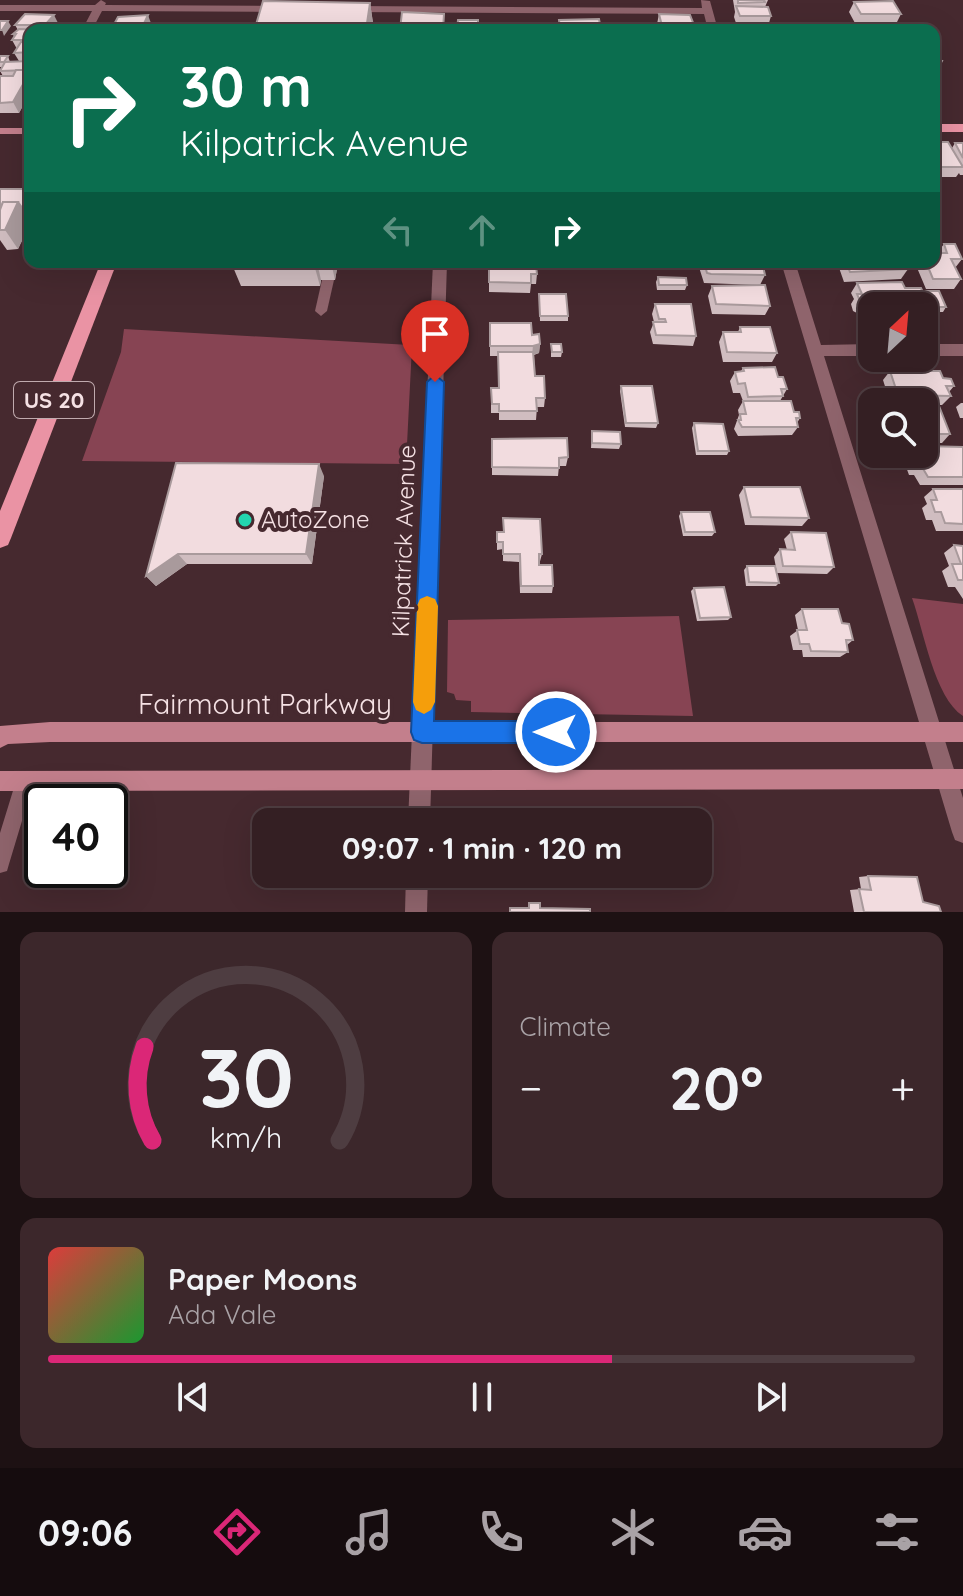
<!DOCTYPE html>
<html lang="en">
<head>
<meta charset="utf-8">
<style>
	:root { --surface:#341f23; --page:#3c272b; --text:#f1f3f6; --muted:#a9a2a6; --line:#4e3d41; --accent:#db2777 }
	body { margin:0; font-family:Quicksand,sans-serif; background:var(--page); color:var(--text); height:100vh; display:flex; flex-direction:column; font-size:30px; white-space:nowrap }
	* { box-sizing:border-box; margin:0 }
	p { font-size:26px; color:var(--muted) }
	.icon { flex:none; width:44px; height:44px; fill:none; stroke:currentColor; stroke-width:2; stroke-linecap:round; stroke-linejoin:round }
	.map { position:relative; height:912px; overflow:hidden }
	.details { display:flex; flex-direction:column; gap:20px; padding:20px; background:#1d1113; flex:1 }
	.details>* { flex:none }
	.guide { position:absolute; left:24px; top:24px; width:916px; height:244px; border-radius:16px; box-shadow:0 8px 32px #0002,0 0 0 2px var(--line); background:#0b6e4f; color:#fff; overflow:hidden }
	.needle { width:52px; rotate:26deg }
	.fabs { position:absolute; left:858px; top:292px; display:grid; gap:16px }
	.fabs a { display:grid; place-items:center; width:80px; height:80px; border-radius:16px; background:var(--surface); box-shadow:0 8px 32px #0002,0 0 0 2px var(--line); font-size:40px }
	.speed { position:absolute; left:24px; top:784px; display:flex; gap:16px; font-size:40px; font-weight:700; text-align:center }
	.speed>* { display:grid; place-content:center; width:104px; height:104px; border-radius:50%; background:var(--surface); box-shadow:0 8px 32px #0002,0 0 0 2px var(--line); line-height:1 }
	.speed .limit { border:4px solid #111; border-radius:12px; background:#fff; color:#111 }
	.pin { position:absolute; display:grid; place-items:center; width:68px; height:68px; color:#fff; margin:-82px -34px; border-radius:50% 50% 50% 0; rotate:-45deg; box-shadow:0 0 8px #0007 }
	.pin .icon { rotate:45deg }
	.me { position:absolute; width:88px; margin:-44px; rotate:270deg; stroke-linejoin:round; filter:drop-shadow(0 0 6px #0008) }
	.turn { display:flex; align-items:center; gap:28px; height:168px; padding:0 24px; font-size:36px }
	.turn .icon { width:104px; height:104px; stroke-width:2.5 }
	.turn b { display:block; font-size:56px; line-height:68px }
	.lanes { display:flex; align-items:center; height:76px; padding:0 24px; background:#0003; justify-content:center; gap:40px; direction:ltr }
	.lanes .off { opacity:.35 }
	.big { font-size:60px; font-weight:800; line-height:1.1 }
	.details .tile { flex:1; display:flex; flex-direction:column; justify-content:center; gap:12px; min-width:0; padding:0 28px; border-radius:16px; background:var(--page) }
	.details .dial { align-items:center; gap:0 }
	.dial svg { height:208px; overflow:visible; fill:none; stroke:var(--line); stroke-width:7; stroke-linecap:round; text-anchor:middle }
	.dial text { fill:var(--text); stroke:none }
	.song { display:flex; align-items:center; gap:24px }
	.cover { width:96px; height:96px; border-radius:12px; background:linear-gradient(135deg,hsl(0 70% 55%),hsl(130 70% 35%)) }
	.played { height:8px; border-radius:4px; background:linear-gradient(90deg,var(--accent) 65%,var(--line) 65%) }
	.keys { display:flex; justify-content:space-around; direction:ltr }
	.heat { display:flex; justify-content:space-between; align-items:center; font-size:44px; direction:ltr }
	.details .tiles { flex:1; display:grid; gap:20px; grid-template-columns:1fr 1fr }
	.tile:last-child { grid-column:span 2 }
	.trip { position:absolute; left:252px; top:808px; width:460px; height:80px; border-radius:16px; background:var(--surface); box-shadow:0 8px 32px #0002,0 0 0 2px var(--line); font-weight:800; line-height:80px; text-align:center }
	.menu { display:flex; height:128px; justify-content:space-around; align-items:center; background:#150c0e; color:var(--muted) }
	.menu .icon { width:56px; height:56px }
	.menu .current { color:var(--accent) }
	.menu b { font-size:36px; color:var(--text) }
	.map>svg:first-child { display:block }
	.green { fill:#874453 }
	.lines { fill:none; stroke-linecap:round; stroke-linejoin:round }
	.lane { fill:#8f646c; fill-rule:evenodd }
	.street { fill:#8f646c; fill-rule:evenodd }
	.secondary { fill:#c37f8c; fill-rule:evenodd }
	.primary { fill:#ea93a4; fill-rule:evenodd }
	.wall { fill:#d0bdc0 }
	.shaded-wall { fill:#a99a9c }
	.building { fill:#f2dcdf; stroke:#a99a9c; stroke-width:2 }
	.route { fill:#1a73e8; stroke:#114b97; stroke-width:2 }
	.slow { fill:#f59e0b }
	.poi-dot { fill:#23d5af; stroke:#46292f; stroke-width:3 }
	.labels { text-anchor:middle; stroke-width:8; stroke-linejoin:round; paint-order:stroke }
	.shield { fill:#46292f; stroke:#c0aaae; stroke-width:2 }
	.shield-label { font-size:22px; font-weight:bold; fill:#f5e1e4 }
	.poi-label { font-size:24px; fill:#f5e1e4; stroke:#46292f; text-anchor:start }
	.street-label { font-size:24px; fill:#f5e1e4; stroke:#46292f }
	.near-street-label { font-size:28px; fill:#f5e1e4; stroke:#46292f }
</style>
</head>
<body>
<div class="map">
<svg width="963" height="912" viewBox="0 0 963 912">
	<rect width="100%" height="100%" fill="#46292f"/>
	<g class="green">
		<polygon points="124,329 410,345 412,346 406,464 82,461 121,352"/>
		<path d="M 912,598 L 963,604 L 963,716 C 934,697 924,631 912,598 Z"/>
		<polygon points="679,616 693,716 471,712 471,701 456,700 454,694 447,692 448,620"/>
	</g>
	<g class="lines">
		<g class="lane">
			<polygon points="328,276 334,280 327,311 321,316 315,311 322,280"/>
			<polygon points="25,772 31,775 34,781 9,864 7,871 0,873 0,833 16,781 19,775"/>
		</g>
		<g class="street">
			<polygon points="101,0 106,3 105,5 282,6 287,9 282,12 102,11 92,30 82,30 92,11 0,11 0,5 95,5"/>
			<polygon points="701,0 710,1 718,30 708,30 704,14 350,12 345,9 350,6 702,8"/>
			<polygon points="433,262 447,262 430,822 408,822"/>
			<polygon points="781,262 795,262 821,345 872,344 872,356 824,356 963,798 963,843 955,840 952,832"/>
			<rect x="924" y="344" width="39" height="12"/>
			<polygon points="406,874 428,874 427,912 405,912"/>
		</g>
		<g class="secondary">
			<rect x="0" y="128" width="30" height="6"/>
			<polygon points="50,722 963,722 963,742 50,742 8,744 0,748 0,726"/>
			<polygon points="963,769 963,789 0,791 0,771"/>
		</g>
		<g class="primary">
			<rect x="934" y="124" width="29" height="8"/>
			<polygon points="101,262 117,262 11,538 8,545 0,548 0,511"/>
		</g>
	</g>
	<g class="wall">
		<polygon points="733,0 768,0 765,7 771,16 769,23 778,30 741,30 742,26 737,26 734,17 735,12"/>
		<polygon points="854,2 901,14 896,24 856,25 849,12"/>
		<polygon points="370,3 373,23 372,30 256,30 255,28"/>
		<polygon points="659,14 694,25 693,30 659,30 657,24"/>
		<polygon points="15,25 59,25 55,30 30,30 30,93 19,113 0,113 0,76 3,76 0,71 2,67 0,67 0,56 8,56 10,62 19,61 14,53 17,49 12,40 14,37 13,34 18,30"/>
		<polygon points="934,142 952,148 955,143 963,143 963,175 960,175 959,173 956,177 934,177"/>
		<polygon points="0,189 30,189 30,224 18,249 7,250 0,240"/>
		<polygon points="944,244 962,259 955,268 961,279 954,289 926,289 915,263 916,262 934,262 937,253"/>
		<polygon points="235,262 336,262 337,269 335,280 321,280 320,286 241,286 233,267"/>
		<polygon points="489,262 530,265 537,274 536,284 531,284 530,293 489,292"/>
		<polygon points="699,262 762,262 765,275 760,285 770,306 765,315 712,314 708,296 712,286 759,285 704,283 698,264"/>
		<polygon points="837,262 905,262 908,269 901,279 844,282"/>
		<polygon points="658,277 687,285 685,290 657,290 656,282"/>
		<polygon points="857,283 905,288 924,294 926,291 946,307 943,312 930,312 926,303 923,306 872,306 872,313 859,314 853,311 851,304 854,299 851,293"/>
		<polygon points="539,294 568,316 568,321 540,321"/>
		<polygon points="655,304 696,336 693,346 653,344 650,332 654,322 652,314"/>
		<polygon points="490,323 532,335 540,344 539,353 534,355 535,376 545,398 544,407 537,407 536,420 499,420 499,413 491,413 491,388 498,388 498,356 490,356"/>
		<polygon points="740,327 777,353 772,362 723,362 719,342 723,332 738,332"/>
		<polygon points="551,344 562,352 561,357 551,357"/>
		<polygon points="743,368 778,377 787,389 780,401 800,418 797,423 798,427 792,435 738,436 734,429 739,415 738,410 743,401 740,393 733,393 730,381 735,372 741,371"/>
		<polygon points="890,371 943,378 954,386 949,392 951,396 942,405 924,405 924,402 890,402 883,380"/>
		<polygon points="621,386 658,423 656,428 625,427 620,391"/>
		<polygon points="961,403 963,403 963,418 960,418 956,407"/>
		<polygon points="924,406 950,434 942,443 924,443"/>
		<polygon points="694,423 729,451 727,455 696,455 692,428"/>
		<polygon points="592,431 621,444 619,449 591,448"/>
		<polygon points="492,439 568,457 566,466 559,466 558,476 492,475"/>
		<polygon points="963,447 963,485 920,485 914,475 909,475 905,464 909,460 908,454 924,454"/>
		<polygon points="176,463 324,476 312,564 187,564 156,586 146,576"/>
		<polygon points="744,487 809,518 802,526 745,525 739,495"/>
		<polygon points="933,489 963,489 963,531 936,531 932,520 926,520 922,508 927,504 924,497"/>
		<polygon points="681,512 715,532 712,536 683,536 679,516"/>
		<polygon points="497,532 542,554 539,565 553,586 552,593 520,593 519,562 503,561 503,549 497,550"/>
		<polygon points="791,532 834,567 827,574 777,573 774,557 780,549 787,550 784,539"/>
		<polygon points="954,545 963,546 963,599 955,587 948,587 942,571 949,566 944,553"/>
		<polygon points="747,566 779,583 776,586 746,586 744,570"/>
		<polygon points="694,588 731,617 728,620 697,621 691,591"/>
		<polygon points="802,609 842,623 853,640 847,645 848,652 840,657 803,657 802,650 793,650 790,636 798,630 795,615"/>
		<polygon points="868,876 923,902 941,912 854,912 850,890 861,889 859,877"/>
	</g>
	<g class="shaded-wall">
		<polygon points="370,3 373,23 372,30 366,30"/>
		<polygon points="54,15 59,25 55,30 48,30 45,25"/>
		<polygon points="148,15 152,26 150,30 141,30"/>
		<polygon points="8,21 11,26 4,36 2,30"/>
		<polygon points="30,72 30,93 19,113 13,102"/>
		<polygon points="18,202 30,220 30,224 18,249 5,230"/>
		<polygon points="317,262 321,280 320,286 315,268"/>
		<polygon points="331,262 336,262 337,269 335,280"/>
		<polygon points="540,344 539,353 532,355 533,346"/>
		<polygon points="319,464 324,476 312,564 306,554"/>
		<polygon points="178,554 187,564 156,586 146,576"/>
	</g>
	<g class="building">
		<polygon points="738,0 764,0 765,2 738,3"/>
		<polygon points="263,1 370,3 366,30 341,30 341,28 255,28"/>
		<polygon points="893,1 901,14 861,14 854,2"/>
		<polygon points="736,6 768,7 771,16 740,16"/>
		<polygon points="402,12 444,14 443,30 400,30"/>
		<polygon points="25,14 54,15 45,25 15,25"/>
		<polygon points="659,14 690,15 694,25 662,26"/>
		<polygon points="148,15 141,30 112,28 118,17"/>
		<polygon points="599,19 601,30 560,30 559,20"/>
		<polygon points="458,20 478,20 478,30 457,30"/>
		<polygon points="0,21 8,21 2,30 0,30"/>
		<polygon points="743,23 775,23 778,30 747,30"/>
		<polygon points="19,29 49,30 30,30 30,40 12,40 16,34 13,34"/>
		<polygon points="21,42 30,42 30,52 14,53"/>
		<polygon points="0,56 8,56 4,62 0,62"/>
		<polygon points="934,59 942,61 935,73 934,73"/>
		<polygon points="30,61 30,70 0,71 5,62"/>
		<polygon points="16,70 30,70 30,72 13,102 0,103 0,76 13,76"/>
		<polygon points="934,142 948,142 963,167 937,167 934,160"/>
		<polygon points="955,143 963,143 963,158"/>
		<polygon points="0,189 30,189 30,216 28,216 18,202 3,202 0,210"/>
		<polygon points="3,202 18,202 5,230 0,230 0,210"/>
		<polygon points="944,244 955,244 962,259 951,259 961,279 933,279 926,262 934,262 934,253 947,253"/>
		<polygon points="235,262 316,262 315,268 233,267"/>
		<polygon points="489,262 530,262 530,265 536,266 537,274 531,274 531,283 489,282"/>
		<polygon points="704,262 762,262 765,275 711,274 707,273"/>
		<polygon points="846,262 905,262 908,269 850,272"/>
		<polygon points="658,277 686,278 687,285 659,285"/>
		<polygon points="902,282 905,288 921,288 927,301 911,301 912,303 865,304 860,301 857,294 862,294 857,283"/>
		<polygon points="765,285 770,306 716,304 712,286"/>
		<polygon points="926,291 939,291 946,307 934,307"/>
		<polygon points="539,294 566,294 568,316 540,316"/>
		<polygon points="655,304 691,304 696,336 656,335 653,322 666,322 665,319 659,319"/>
		<polygon points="490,323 531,323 532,335 539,334 540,344 533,346 490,346"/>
		<polygon points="740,327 770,327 777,353 727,352 723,332 741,332"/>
		<polygon points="551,344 561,344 562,352 552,352"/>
		<polygon points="498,352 533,352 535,376 544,376 545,398 536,398 537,411 499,411 499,404 492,404 491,388 499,388"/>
		<polygon points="775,367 778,377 783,377 787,389 781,389 783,396 748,397 745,383 738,384 735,372 744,371 743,368"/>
		<polygon points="890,371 940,371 943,378 951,379 954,386 946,386 951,396 898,395"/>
		<polygon points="621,386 652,386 658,423 626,423"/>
		<polygon points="743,401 791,401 794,412 799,412 800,418 796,418 798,427 742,427 738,420 741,420 740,414 746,414"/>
		<polygon points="924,406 939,406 950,434 924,434"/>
		<polygon points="694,423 723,424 729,451 698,451"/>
		<polygon points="592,431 620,432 621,444 592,443"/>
		<polygon points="567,438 568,457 559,458 559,468 492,467 492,439"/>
		<polygon points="924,446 963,447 963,477 928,477 922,467 917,467 913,456 924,454"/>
		<polygon points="176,463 319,464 306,554 178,554 146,576"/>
		<polygon points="744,487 800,487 809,518 751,517"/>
		<polygon points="933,489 963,489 963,524 945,523 941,512 935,512 931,500 937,500"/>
		<polygon points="681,512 710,512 715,532 685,532"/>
		<polygon points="503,518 540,519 542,554 539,554 539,565 552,565 553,586 521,586 520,554 503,554 503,542 497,542 497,532 504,532"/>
		<polygon points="791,532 826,533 834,567 783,566 780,549 795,550"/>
		<polygon points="954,545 963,546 963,580 958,580 952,564 961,564"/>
		<polygon points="747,566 775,566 779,583 749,582"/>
		<polygon points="724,587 731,617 700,618 694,588"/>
		<polygon points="802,609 838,609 842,623 849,624 853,640 846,640 848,652 811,651 809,644 800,644 797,630 807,630"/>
		<polygon points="868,876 917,877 923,902 939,906 941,912 864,912 859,889 871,890"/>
		<polygon points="529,903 540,903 540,908 590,909 590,912 510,912 510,908 529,908"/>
	</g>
	<polygon class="route" points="435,375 444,382 434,721 556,721 564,724 567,732 564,740 556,743 422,743 414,740 411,732 427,382"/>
	<polygon class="slow" points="427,596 435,599 438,606 435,702 431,710 424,714 416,710 413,702 417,606 420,599"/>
	<circle class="poi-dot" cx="245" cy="520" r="8"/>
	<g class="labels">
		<rect class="shield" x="14" y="382" width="80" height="36" rx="6"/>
		<g class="shield-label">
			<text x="54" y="408">US 20</text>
		</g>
		<g class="poi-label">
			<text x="261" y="528">AutoZone</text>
		</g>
		<g class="street-label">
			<text transform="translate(404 541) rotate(-88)" y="8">Kilpatrick Avenue</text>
		</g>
		<g class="near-street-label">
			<text x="265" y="714">Fairmount Parkway</text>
		</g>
	</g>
</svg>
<div class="fabs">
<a><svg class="needle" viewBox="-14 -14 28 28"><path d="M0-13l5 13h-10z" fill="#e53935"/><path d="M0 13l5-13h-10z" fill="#a9a2a6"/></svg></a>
<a><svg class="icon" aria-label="search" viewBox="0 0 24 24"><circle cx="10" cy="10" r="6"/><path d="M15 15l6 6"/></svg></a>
</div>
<div class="speed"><div class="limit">40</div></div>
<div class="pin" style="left:435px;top:382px;background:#d93025"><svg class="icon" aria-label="arrive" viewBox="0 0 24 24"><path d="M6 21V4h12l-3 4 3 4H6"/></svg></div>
<svg class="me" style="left:556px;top:732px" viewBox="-20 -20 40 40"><circle r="17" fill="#1a73e8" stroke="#fff" stroke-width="3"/><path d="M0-11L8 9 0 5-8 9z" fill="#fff"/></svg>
<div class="trip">09:07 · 1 min · 120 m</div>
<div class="guide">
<div class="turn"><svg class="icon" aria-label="right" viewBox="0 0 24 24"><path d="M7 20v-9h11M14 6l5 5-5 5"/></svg><div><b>30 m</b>Kilpatrick Avenue</div></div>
<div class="lanes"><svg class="icon off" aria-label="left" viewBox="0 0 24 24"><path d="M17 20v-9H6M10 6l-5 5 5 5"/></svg><svg class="icon off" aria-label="ahead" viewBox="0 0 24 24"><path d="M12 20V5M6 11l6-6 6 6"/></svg><svg class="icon" aria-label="right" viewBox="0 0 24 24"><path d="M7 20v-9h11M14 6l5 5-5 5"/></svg></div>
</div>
</div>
<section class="details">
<div class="tiles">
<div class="tile dial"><svg viewBox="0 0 100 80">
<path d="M14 69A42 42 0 1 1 86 69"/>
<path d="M14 69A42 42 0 0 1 11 33" stroke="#db2777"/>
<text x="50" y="56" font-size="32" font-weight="700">30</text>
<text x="50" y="72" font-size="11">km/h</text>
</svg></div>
<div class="tile"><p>Climate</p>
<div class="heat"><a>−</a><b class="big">20°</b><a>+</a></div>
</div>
<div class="tile">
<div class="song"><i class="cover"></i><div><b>Paper Moons</b><p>Ada Vale</p></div></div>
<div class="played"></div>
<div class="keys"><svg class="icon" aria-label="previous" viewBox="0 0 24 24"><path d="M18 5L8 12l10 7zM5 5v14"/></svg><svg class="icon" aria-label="pause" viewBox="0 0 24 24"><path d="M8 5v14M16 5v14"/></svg><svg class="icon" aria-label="next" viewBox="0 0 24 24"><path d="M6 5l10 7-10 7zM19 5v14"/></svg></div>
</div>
</div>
</section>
<nav class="menu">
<b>09:06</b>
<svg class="icon current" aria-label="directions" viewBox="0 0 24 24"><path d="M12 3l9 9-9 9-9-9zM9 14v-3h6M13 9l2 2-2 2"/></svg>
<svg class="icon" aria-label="music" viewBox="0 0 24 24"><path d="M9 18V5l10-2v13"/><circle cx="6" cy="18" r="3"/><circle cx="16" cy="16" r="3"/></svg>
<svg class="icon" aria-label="phone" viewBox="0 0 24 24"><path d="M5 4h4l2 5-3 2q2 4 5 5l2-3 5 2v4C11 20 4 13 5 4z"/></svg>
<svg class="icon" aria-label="climate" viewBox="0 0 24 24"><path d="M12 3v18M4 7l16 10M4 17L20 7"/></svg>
<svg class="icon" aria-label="car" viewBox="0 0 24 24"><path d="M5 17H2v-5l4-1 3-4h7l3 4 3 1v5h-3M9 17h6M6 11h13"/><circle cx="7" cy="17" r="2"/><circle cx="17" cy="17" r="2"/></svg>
<svg class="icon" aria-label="filters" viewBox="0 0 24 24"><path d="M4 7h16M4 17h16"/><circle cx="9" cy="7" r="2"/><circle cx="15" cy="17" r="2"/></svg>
</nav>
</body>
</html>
